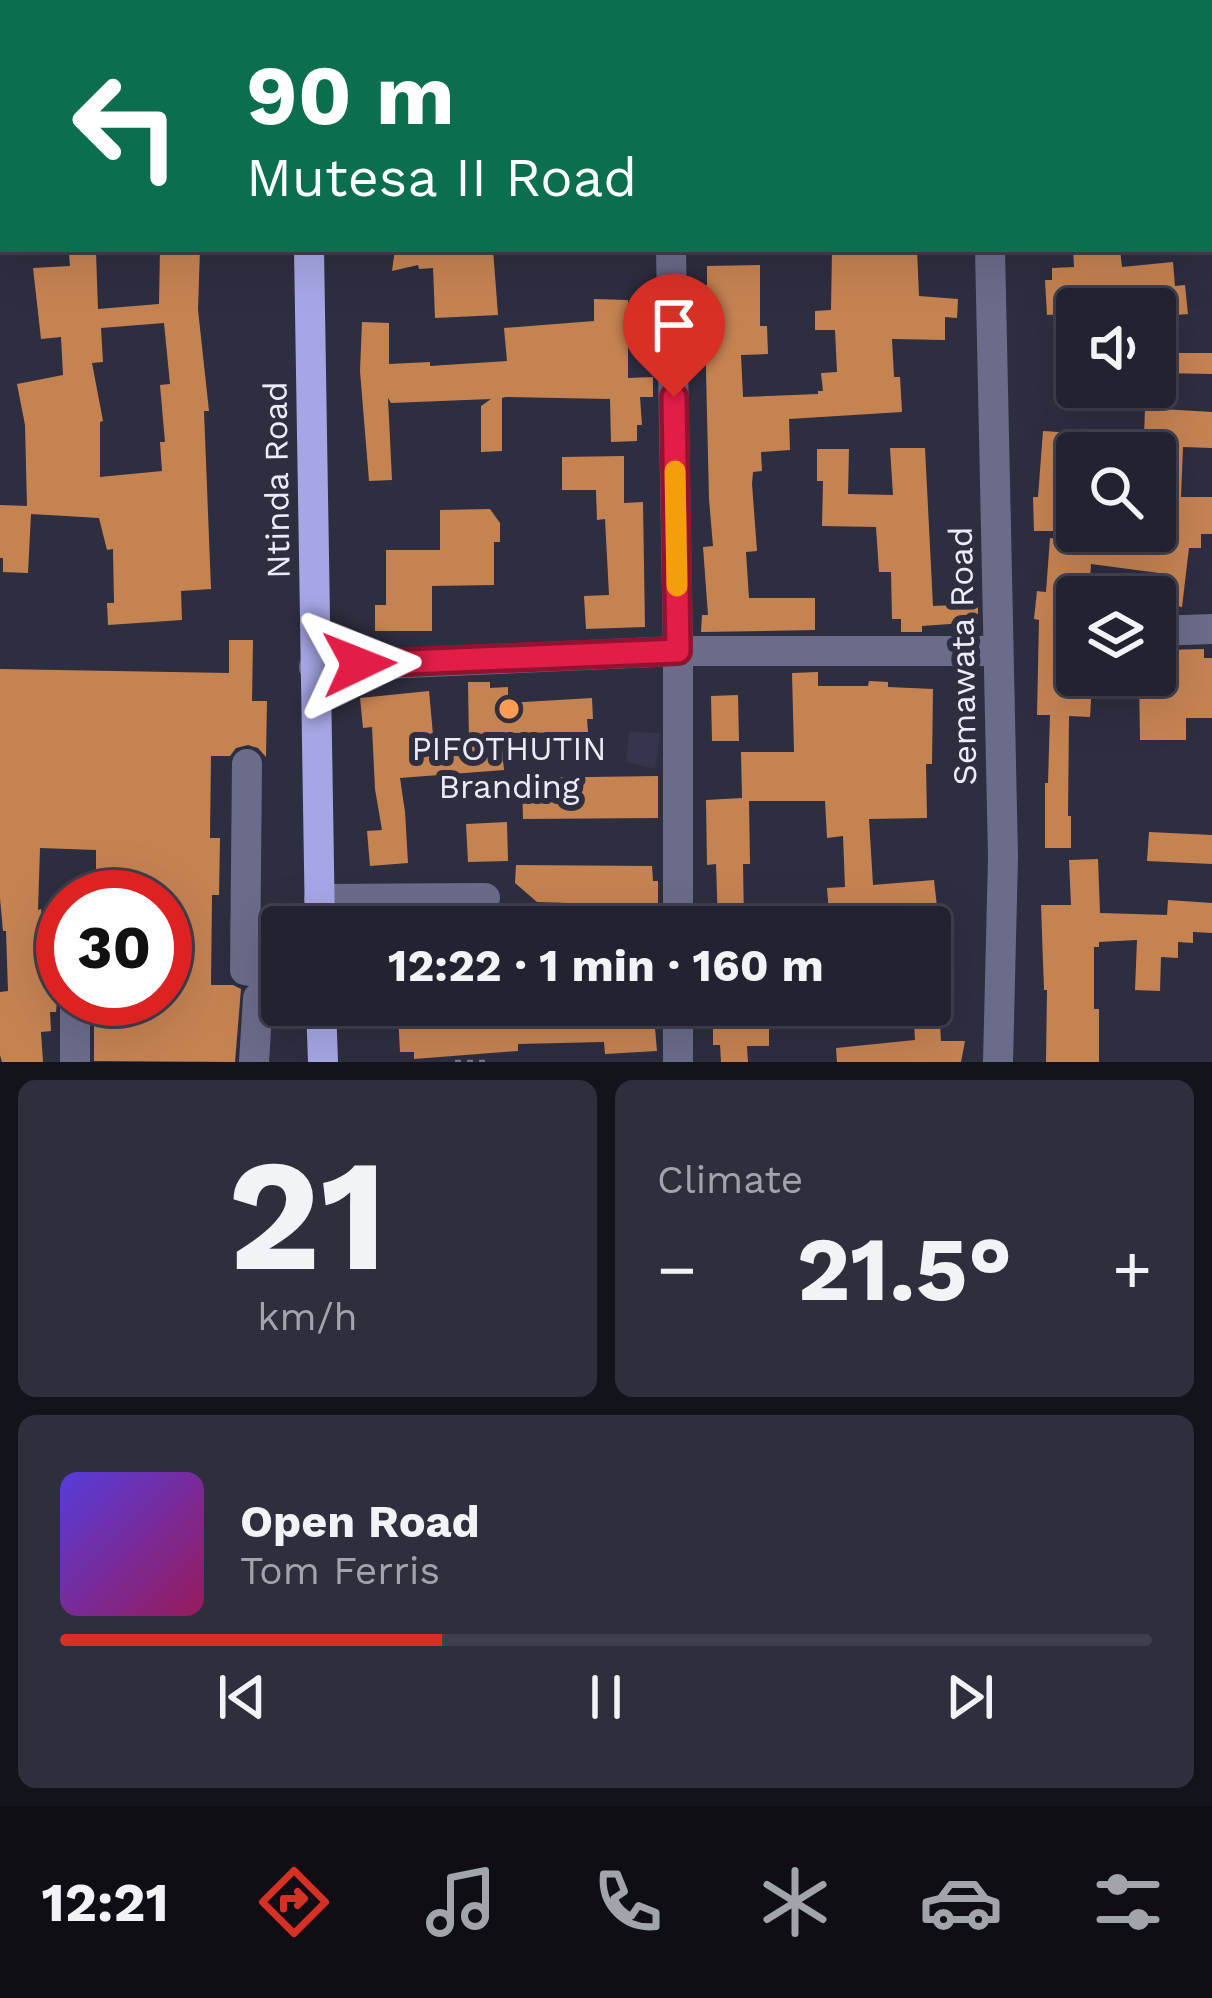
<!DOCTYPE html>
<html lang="en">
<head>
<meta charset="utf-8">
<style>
	:root { --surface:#222231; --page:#2e2f3d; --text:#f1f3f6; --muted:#a2a4ab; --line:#3f3f4d; --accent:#d93025 }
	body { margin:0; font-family:"Work Sans",sans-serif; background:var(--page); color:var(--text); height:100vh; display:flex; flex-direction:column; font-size:45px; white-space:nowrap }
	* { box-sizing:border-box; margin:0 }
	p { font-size:39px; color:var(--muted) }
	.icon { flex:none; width:66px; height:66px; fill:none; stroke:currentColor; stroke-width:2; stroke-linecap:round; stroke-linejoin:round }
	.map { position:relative; height:1062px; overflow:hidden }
	.panel { display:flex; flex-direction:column; gap:18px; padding:18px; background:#13131b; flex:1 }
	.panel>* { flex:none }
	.top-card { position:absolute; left:0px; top:0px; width:1212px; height:252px; box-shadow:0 12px 48px #0002,0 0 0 3px var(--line); background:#0b6e4f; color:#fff; overflow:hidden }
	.controls { position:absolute; left:1056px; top:288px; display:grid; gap:24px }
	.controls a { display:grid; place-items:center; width:120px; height:120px; border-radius:12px; background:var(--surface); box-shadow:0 12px 48px #0002,0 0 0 3px var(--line); font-size:60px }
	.speed { position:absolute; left:36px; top:870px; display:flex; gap:24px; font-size:60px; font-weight:700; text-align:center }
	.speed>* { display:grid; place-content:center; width:156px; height:156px; border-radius:50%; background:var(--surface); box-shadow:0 12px 48px #0002,0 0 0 3px var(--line); line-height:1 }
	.speed .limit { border:18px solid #d22; background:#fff; color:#111 }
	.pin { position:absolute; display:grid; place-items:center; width:102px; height:102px; color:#fff; margin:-123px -51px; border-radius:50% 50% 50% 0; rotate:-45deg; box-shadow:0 0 12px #0007 }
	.pin .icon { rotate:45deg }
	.me { position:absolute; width:132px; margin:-66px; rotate:88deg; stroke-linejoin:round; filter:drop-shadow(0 0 9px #0008) }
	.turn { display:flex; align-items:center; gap:42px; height:252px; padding:0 48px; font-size:54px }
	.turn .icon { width:156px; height:156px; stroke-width:2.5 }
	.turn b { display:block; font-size:84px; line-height:102px }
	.big { font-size:90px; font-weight:700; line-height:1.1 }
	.panel .card { flex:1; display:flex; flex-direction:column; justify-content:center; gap:18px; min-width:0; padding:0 42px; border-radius:18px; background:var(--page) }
	.panel .dial { align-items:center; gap:0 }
	.dial b { font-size:156px; line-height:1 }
	.song { display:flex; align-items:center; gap:36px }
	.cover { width:144px; height:144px; border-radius:18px; background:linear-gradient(135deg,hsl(250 70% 55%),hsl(330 70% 35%)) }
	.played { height:12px; border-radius:6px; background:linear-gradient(90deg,var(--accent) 35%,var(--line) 35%) }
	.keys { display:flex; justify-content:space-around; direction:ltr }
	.heat { display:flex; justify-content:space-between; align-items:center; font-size:66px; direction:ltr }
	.panel .tiles { flex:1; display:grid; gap:18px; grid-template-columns:1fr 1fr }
	.card:last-child { grid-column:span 2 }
	.trip { position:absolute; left:261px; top:906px; width:690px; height:120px; border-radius:12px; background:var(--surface); box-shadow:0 12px 48px #0002,0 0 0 3px var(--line); font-weight:700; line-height:120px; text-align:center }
	.tab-bar { display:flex; height:192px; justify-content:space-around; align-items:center; background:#0e0e14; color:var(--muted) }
	.tab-bar .icon { width:84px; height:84px }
	.tab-bar .current { color:var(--accent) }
	.tab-bar b { font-size:54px; color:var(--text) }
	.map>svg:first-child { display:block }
	.built { fill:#35354e }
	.building { fill:#c68352; fill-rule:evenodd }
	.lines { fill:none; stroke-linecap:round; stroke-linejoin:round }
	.path { stroke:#747585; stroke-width:4.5; stroke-dasharray:6 6; stroke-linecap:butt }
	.minor { stroke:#6b6c8a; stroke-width:30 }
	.major { stroke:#a6a6e5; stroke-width:30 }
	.route-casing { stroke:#92132f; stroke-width:30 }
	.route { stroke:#e11d48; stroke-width:21 }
	.slow { stroke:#f59e0b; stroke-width:21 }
	.poi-dot { fill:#fc9d53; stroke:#2e2e41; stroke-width:4.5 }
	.labels { text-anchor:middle; stroke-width:12; stroke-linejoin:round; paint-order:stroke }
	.street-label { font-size:33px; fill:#ebecf8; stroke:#2e2e41 }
	.poi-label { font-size:33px; fill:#ebecf8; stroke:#2e2e41 }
</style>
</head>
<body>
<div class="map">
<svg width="1212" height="1062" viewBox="0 0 1212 1062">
	<rect width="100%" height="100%" fill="#2e2e41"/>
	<polygon class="built" points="629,732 660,733 655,769 626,762"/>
	<g class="building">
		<path d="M 160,249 L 200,249 L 198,310 L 209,411 L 204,411 L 211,589 L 181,591 L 182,620 L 108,625 L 107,603 L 114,603 L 113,549 L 107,550 L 99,518 L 31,514 L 28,573 L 3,572 L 3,558 L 0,558 L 0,505 L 27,506 L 25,425 L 17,384 L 63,375 L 61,337 L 41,339 L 33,268 L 70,266 L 69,253 L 96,252 L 98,309 L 159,304 ZM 164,323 L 170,384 L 160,385 L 165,442 L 160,442 L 162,471 L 100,477 L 100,422 L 103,421 L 92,363 L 103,362 L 101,328 Z"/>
		<polygon points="395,249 493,249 498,315 435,318 433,268 419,269 418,265 392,271"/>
		<polygon points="832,249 917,249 919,296 958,299 957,318 945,317 945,340 892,339 894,377 900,377 902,412 789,419 790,450 761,452 762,471 753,472 752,484 757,551 746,552 749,598 815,598 815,630 701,632 702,615 708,615 703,547 713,546 709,499 704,285 707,285 707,266 760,265 760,326 767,326 768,354 741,355 743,397 818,394 818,391 823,391 821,373 837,372 835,330 815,330 815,311 831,310"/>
		<polygon points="1120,249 1122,267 1173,262 1175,286 1185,285 1188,314 1175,315 1179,353 1212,353 1212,374 1160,373 1155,346 1155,309 1077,309 1077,313 1047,315 1045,280 1052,280 1052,268 1074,267 1073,250"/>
		<polygon points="594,299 628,300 628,378 653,377 653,397 640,397 642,425 637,425 637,441 611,442 610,399 506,397 502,398 502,451 481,452 481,406 491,399 391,403 388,398 392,480 369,481 360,371 362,322 389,323 389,364 430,362 430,366 507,361 504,328 594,321"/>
		<polygon points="1145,408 1212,412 1212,448 1183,447 1181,497 1212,497 1212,534 1201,534 1201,548 1189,548 1182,607 1163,604 1164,588 1157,587 1159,573 1091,564 1090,580 1072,579 1064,639 1077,639 1077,683 1092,684 1090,717 1069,716 1068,816 1071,816 1071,848 1045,848 1045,783 1048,783 1050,715 1037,715 1039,620 1034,619 1037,591 1046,592 1050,538 1108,543 1108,539 1153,545 1158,438 1144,437"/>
		<polygon points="1043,431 1074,433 1074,442 1077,442 1077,488 1064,489 1065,531 1034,531 1033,497 1038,497"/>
		<polygon points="890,448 925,448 933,606 978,604 978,622 922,626 922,632 901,632 901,619 892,619 891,572 879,572 876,527 822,526 823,481 817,481 817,449 849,449 848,494 893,495"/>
		<polygon points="624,456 624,503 643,502 645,627 586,629 584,596 609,595 605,519 597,520 596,490 562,490 562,457"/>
		<polygon points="490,509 500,523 500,542 494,542 494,585 432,586 432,631 375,631 375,605 386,605 386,550 440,550 440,510"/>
		<polygon points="229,640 253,640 252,701 267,701 266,757 258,748 248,745 236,748 230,756 211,756 210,838 220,838 219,895 212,895 211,985 233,985 241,989 235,1062 94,1061 94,999 165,999 165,897 96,897 96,850 40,848 38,910 41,909 43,924 51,923 53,989 58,989 56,1012 50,1012 51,1031 41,1032 43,1062 2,1062 0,1055 0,992 8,991 6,931 3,931 0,898 0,669 229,673"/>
		<polygon points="1204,649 1204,658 1212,658 1212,718 1186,718 1186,740 1140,740 1139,677 1164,676 1164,650"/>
		<polygon points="818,672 818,686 868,686 869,681 888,682 888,687 933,689 932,764 926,764 927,818 869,819 873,885 934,880 937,907 931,907 931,919 830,926 827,888 845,887 843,836 827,838 825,801 749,801 750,864 743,864 744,924 718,924 716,864 707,865 706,800 742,798 741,752 794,752 792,673"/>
		<polygon points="468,682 490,682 490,688 508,687 508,703 592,698 593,719 587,719 588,732 501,733 504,770 400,778 405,812 408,863 370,866 367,831 382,830 375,789 372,727 363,728 360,698 429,691 434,745 469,743"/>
		<polygon points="738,695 739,741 712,741 711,696"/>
		<polygon points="658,776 658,818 523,819 522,778"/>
		<polygon points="507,822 508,861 468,862 466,824"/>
		<polygon points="1149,832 1212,835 1212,864 1147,861"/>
		<polygon points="1098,859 1100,913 1167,915 1168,900 1212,903 1212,933 1193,932 1193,943 1178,942 1178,958 1161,957 1160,991 1135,990 1137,940 1099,942 1099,947 1094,947 1094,1009 1099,1009 1099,1062 1046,1062 1047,990 1044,990 1041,905 1071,905 1069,860"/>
		<polygon points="516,865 652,866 653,881 658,881 658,927 602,927 602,904 537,902 515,883"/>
		<polygon points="472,1005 653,1005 657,1051 605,1054 604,1042 518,1044 518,1051 414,1059 414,1052 400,1052 398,1014 449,1011 472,1008"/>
		<polygon points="939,1007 941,1041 965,1041 961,1062 837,1062 836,1048 915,1040 913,1009"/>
		<polygon points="713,1011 769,1012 769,1046 747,1046 748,1062 721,1062 720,1045 713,1045"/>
	</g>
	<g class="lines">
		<polyline class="path" points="455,1062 487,1062"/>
		<g class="minor">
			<polyline points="664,0 664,3"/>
			<polyline points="986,0 986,3"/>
			<polyline points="671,249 678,651 678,927"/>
			<polyline points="990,249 1003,857 998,1062"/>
			<polyline points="1155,631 1212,629"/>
			<polyline points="314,667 678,651 998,651"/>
			<polyline points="247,764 245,970 282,977"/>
			<polyline points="319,899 485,898"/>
			<polyline points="678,1005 678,1062"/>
			<polyline points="75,1062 75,999"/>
			<polyline points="254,1062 258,998 282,1000"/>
		</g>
		<g class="major">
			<polyline points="302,0 303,3"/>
			<polyline points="309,249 320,927"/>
			<polyline points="321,1005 323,1062"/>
		</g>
	</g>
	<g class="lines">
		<g class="route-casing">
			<polyline id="route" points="359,664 678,651 674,397"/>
		</g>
		<use href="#route" class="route"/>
		<polyline class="slow" points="675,471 677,586"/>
	</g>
	<circle class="poi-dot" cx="509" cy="709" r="12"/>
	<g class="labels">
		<g class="street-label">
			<text transform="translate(276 480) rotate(-91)" y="12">Ntinda Road</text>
			<text transform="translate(962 656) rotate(-91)" y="12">Semawata Road</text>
		</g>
		<g class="poi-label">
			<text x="509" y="760">PIFOTHUTIN<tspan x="509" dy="38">Branding</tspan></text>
		</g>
	</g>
</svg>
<div class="controls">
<a><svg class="icon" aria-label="sound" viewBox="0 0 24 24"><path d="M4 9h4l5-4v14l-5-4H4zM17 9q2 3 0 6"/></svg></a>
<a><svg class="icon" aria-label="search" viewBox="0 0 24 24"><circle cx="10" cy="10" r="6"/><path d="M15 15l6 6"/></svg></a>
<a><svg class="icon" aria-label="layers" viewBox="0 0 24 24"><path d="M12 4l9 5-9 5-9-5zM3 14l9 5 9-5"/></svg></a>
</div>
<div class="speed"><div class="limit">30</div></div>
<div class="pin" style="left:674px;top:397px;background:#d93025"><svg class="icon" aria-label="arrive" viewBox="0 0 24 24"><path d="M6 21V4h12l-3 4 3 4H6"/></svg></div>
<svg class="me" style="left:359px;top:664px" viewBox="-20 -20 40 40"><path d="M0-17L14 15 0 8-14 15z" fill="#e11d48" stroke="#fff" stroke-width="4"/></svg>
<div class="trip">12:22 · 1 min · 160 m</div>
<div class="top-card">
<div class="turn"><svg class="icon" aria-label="left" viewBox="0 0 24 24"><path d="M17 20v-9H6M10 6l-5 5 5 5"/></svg><div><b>90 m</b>Mutesa II Road</div></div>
</div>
</div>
<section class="panel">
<div class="tiles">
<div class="card dial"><b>21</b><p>km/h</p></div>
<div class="card"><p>Climate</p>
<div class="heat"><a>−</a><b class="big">21.5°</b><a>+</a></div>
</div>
<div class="card">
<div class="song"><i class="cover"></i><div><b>Open Road</b><p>Tom Ferris</p></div></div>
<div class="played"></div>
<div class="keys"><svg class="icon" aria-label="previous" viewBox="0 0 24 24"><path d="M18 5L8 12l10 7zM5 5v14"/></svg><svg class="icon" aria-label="pause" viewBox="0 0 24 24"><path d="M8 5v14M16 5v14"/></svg><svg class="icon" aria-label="next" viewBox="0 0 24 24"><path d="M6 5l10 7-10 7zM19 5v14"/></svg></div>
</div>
</div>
</section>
<nav class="tab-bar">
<b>12:21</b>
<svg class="icon current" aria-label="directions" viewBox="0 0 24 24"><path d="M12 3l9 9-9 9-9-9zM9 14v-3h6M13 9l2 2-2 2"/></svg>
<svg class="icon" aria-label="music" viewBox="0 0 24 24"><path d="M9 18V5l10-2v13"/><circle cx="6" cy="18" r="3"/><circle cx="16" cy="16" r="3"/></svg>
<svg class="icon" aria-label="phone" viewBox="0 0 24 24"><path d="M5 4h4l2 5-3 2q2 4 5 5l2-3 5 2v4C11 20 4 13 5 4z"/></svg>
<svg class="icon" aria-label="climate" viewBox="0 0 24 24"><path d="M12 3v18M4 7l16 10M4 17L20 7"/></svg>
<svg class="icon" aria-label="car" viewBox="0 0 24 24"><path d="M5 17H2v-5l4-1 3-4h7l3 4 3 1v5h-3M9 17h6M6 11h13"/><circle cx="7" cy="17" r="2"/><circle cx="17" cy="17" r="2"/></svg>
<svg class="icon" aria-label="filters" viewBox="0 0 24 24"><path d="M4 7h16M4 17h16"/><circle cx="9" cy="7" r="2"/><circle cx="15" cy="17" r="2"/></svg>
</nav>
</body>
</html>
